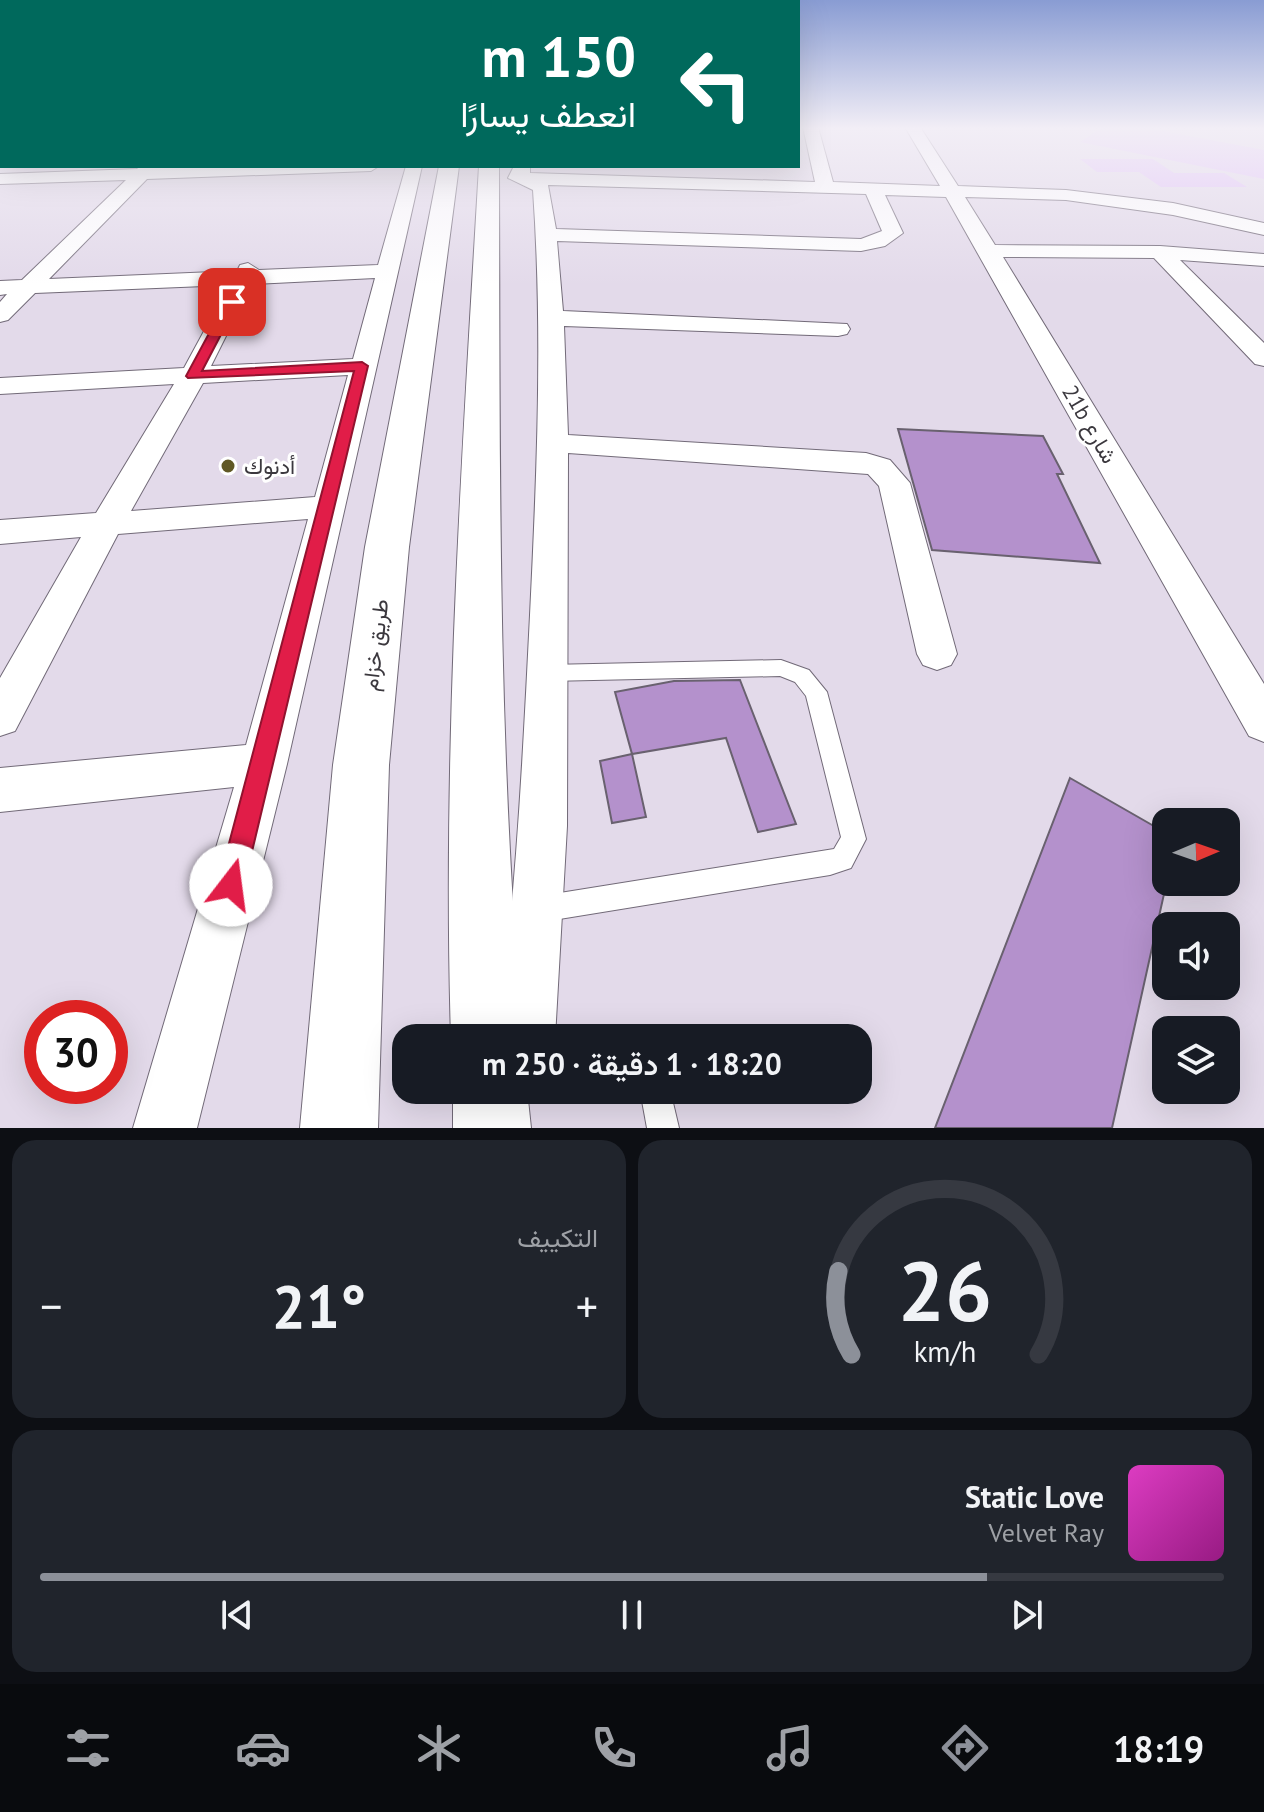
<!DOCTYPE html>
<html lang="ar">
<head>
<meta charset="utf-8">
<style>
	:root { --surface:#171b24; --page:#20242c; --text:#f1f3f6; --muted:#9ea1a6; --line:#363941; --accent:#8c9099 }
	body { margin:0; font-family:"PT Sans",Vazirmatn,sans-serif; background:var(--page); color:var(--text); direction:rtl; height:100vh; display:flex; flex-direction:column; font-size:30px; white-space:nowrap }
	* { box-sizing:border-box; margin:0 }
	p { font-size:26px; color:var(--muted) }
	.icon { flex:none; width:44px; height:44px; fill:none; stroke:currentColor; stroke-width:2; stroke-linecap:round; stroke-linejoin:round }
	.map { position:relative; height:1128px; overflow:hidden; direction:ltr }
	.panel { display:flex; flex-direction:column; gap:12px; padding:12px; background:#0d0f14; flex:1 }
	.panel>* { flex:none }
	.top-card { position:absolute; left:0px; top:0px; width:800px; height:168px; box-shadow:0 8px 32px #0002; direction:rtl; background:#00695c; color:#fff; overflow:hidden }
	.needle { width:52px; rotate:88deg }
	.buttons { position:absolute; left:1152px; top:808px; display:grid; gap:16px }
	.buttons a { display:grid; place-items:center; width:88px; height:88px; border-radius:16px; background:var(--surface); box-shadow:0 8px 32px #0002; font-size:40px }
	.speed { position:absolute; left:24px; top:1000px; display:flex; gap:16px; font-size:40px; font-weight:700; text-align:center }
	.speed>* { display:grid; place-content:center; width:104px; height:104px; border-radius:50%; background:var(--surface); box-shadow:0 8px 32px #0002; line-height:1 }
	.speed .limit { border:12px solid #d22; background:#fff; color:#111 }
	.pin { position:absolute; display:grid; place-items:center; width:68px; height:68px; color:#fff; margin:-34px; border-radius:16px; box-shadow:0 4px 12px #0006 }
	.me { position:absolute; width:88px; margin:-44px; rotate:15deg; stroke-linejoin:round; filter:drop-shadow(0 0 6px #0008) }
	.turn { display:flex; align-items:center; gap:28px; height:168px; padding:0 32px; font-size:36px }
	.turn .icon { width:104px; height:104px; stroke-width:2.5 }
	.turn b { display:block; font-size:56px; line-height:68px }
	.big { font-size:60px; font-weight:600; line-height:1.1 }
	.panel .widget { flex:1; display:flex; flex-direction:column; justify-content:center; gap:12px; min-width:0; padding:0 28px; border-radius:24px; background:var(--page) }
	.panel .dial { align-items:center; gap:0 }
	.dial svg { height:208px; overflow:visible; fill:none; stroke:var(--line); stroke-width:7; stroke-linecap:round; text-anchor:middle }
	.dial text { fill:var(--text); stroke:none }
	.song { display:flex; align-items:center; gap:24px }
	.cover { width:96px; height:96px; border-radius:12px; background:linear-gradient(135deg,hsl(310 70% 55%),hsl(310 70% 35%)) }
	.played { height:8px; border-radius:4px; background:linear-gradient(90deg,var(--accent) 80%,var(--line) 80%) }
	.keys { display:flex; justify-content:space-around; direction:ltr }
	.heat { display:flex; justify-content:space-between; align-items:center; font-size:44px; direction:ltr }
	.panel .tiles { flex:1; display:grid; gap:12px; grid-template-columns:1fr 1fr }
	.widget:last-child { grid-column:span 2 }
	.trip { position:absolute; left:392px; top:1024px; width:480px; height:80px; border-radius:24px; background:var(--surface); box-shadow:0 8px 32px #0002; font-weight:600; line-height:80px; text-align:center; direction:rtl }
	.menu { display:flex; height:128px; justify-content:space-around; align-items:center; background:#090b0e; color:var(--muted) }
	.menu .icon { width:56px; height:56px }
	.menu .current { color:var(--accent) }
	.menu b { font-size:36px; color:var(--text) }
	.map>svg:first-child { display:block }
	.green { fill:#e2c2f9 }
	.building { fill:#b491cc; stroke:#69616f; stroke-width:2 }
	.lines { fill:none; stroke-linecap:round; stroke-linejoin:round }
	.lane-casing { stroke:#726a78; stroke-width:2 }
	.street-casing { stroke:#726a78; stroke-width:2 }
	.secondary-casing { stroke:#726a78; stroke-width:2 }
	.primary-casing { stroke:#726a78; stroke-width:2 }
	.lane { fill:#fff; fill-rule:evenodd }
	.street { fill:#fff; fill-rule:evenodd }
	.secondary { fill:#fff; fill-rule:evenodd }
	.primary { fill:#fff; fill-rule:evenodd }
	.route { fill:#e11d48; stroke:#92132f; stroke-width:2 }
	.poi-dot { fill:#605825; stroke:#fff; stroke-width:3 }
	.labels { text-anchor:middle; stroke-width:6; stroke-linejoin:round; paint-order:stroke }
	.street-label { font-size:22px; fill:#3b383e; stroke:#fff }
	.poi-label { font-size:22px; fill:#3b383e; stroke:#fff; text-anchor:start }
</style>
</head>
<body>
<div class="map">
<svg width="1264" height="1128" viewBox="0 0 1264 1128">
	<rect width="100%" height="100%" fill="#e3daea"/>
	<g class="green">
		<polygon points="1103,127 1141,127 1264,150 1264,179 1080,142"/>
		<polygon points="1080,159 1153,159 1174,173 1224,173 1247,187 1161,187 1139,172 1097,172"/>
	</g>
	<g class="building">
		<polygon points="898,429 1043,436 1063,474 1057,474 1100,563 932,550"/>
		<polygon points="740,680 796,824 758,832 726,738 632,754 615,692 674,681"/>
		<polygon points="632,754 646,817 612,823 600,761"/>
		<polygon points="1070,778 1166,833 1166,885 1112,1128 935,1128"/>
	</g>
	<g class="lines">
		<g class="lane-casing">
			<g id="lane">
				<polygon points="781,660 809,670 827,692 866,839 851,868 830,875 541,922 532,918 528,909 532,900 541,896 834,849 841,837 806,696 795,682 780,676 548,681 541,679 538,673 541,667 548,665"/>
				<polygon points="640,1090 670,1090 679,1128 647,1128"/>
			</g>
		</g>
		<g class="street-casing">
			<g id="street">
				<path d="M 803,127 L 818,127 L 833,182 L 940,186 L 905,127 L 920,127 L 958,186 L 1066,190 L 1173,203 L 1264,223 L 1264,235 L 1173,215 L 1066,200 L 965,197 L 995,245 L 1160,246 L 1264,254 L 1264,266 L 1180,260 L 1264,343 L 1264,366 L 1255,364 L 1154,258 L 1003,257 L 1264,684 L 1264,742 L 1249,736 L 946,197 L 885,195 L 903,233 L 885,246 L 861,251 L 557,241 L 563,311 L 847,324 L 850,329 L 847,334 L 838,336 L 564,326 L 568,435 L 866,453 L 890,460 L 910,483 L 957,654 L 951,665 L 937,670 L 923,665 L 917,654 L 879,486 L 868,474 L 568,453 L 567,826 L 555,1038 L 497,1038 C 516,897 523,756 530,615 C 537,473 543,332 533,190 L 508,178 L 514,166 L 530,166 L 530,173 L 815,182 ZM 548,185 L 866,194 L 882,231 L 861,239 L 556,229 Z"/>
				<path d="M 140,166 L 379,166 L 371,171 L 147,179 L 49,279 L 237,271 L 240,265 L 248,263 L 259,270 L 378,265 L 406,166 L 422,166 L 287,764 L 197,1128 L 133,1128 L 234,787 L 0,812 L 0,768 L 246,745 L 308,519 L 118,534 L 15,731 L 0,736 L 0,678 L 81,537 L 0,544 L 0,520 L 96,513 L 174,384 L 0,394 L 0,378 L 184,368 L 229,285 L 35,293 L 8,320 L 0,322 L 0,302 L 7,294 L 0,295 L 0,281 L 22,280 L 126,180 L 0,184 L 0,174 L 137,169 ZM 375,278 L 353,359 L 211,366 L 252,284 ZM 348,375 L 315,497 L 131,511 L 203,383 Z"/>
			</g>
		</g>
		<g class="secondary-casing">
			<rect id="secondary" x="0" y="129" width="2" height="12"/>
		</g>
		<g class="primary-casing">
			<g id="primary">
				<polygon points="439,166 459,166 409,547 389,765 378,1128 300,1128 333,765 365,547"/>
				<path d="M 479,166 L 499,166 C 500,457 497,748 523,1038 L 451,1038 C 442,747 462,457 479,166 Z"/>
				<polygon points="453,1090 527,1090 531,1128 453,1128"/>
			</g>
		</g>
		<use href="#lane" class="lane"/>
		<use href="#street" class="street"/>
		<use href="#secondary" class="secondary"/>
		<use href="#primary" class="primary"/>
	</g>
	<linearGradient id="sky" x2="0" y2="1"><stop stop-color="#899cd3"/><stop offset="0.45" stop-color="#f2eef6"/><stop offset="1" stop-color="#f2eef6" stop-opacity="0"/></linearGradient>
	<rect width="1264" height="285" fill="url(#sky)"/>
	<polygon class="route" points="232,298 238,302 202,371 362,362 368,366 244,885 240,895 231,898 222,895 218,885 354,371 188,378 186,376 226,302"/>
	<circle class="poi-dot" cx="228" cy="466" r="8"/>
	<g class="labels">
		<g class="street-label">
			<text transform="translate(1090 424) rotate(60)" y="8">21b شارع</text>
			<text transform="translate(375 645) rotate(-83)" y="8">طريق خزام</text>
		</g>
		<g class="poi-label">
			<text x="244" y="474">أدنوك</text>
		</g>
	</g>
</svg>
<div class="buttons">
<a><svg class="needle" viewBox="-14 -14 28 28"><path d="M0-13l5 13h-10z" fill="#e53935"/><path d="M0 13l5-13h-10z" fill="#9ea1a6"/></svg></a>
<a><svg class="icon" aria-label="sound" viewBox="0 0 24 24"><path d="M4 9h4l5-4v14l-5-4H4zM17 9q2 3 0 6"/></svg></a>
<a><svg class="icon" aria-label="layers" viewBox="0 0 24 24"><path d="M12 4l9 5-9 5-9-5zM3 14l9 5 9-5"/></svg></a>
</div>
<div class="speed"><div class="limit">30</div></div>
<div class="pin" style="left:232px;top:302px;background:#d93025"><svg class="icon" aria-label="arrive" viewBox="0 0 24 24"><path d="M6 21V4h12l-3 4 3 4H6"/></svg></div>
<svg class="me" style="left:231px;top:885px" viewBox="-20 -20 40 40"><circle r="19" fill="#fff"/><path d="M0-13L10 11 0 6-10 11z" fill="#e11d48"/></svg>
<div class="trip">18:20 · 1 دقيقة · 250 m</div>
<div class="top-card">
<div class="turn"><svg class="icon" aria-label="left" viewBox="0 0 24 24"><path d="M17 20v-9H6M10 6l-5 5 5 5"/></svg><div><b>150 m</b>انعطف يسارًا</div></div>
</div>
</div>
<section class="panel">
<div class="tiles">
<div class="widget dial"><svg viewBox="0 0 100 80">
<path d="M14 69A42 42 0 1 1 86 69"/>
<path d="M14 69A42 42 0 0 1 9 37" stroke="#8c9099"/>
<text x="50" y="56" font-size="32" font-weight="700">26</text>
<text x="50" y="72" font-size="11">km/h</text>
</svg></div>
<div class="widget"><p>التكييف</p>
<div class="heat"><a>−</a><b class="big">21°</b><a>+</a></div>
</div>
<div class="widget">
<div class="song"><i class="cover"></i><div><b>Static Love</b><p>Velvet Ray</p></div></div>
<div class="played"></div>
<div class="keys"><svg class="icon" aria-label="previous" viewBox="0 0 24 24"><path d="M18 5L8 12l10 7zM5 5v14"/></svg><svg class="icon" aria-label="pause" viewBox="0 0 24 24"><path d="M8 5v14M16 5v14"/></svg><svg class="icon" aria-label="next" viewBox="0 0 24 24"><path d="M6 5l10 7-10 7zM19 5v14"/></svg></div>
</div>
</div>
</section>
<nav class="menu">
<b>18:19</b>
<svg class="icon current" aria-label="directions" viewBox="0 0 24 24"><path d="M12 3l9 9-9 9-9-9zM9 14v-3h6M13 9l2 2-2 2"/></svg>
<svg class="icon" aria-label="music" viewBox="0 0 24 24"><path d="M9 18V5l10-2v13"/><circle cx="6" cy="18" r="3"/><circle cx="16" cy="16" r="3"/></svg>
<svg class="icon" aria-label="phone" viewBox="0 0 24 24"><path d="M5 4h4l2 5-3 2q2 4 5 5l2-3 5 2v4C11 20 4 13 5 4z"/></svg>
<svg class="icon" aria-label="climate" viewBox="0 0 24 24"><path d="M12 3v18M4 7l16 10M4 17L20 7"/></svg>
<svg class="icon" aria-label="car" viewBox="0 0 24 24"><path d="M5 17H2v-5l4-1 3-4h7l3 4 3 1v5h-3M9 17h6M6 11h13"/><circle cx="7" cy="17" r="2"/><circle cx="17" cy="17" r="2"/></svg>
<svg class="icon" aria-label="filters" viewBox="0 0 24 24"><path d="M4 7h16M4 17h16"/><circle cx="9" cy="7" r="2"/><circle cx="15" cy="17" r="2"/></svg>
</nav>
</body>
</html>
